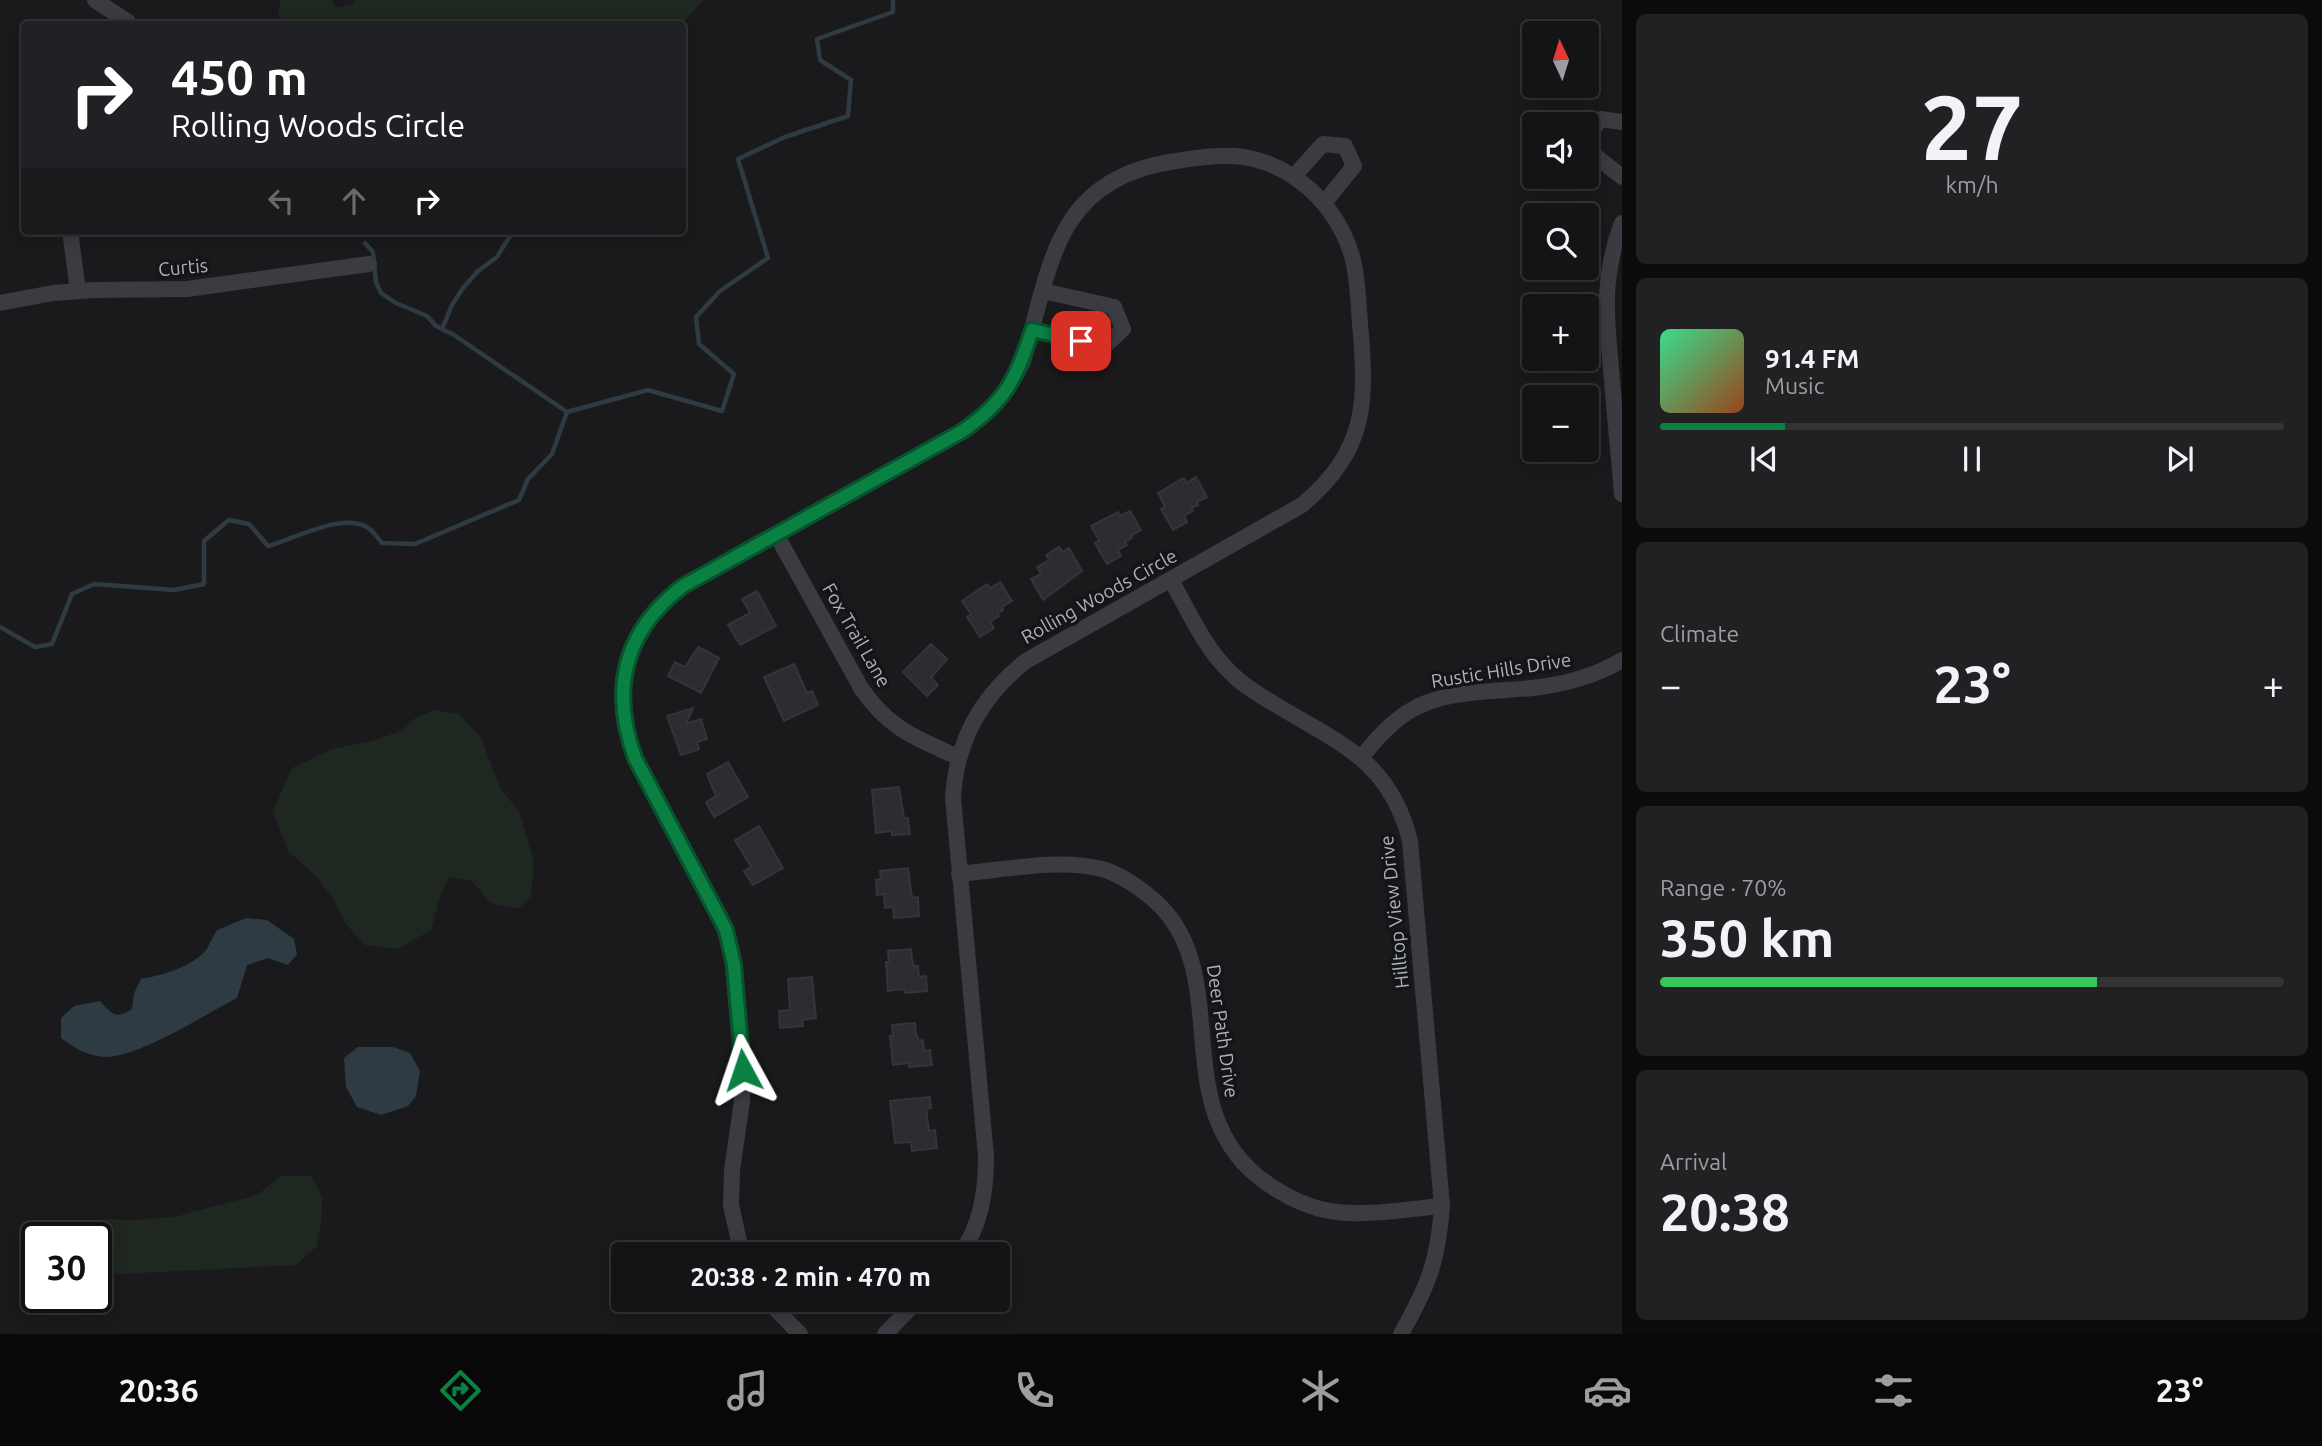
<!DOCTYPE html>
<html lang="en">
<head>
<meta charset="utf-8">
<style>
	:root { --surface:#141416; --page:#212123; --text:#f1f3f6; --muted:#9d9ea1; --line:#333335; --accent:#0b8043 }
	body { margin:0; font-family:Ubuntu,sans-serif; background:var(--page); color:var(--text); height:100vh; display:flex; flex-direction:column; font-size:26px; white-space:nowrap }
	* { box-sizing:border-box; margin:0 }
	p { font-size:23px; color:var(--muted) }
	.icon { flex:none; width:38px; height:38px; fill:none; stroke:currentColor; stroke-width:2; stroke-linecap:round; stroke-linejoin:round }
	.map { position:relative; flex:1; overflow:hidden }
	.panel { display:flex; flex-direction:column; gap:14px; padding:14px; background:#0b0b0c; width:700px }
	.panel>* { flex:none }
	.top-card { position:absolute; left:21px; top:21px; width:665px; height:214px; border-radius:7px; box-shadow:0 4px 18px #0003,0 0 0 2px var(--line); background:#202124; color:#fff; overflow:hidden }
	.needle { width:46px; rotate:356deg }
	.fabs { position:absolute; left:1522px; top:21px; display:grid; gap:14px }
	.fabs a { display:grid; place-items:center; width:77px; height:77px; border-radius:7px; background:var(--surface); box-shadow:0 4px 18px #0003,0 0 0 2px var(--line); font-size:35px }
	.speed { position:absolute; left:21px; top:1222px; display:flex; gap:14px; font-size:35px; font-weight:700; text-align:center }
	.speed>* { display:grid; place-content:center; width:91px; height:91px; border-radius:50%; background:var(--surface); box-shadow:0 4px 18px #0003,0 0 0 2px var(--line); line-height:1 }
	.speed .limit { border:4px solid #111; border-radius:10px; background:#fff; color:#111 }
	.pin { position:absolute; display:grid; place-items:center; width:60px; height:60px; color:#fff; margin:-30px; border-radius:14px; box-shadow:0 4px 10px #0006 }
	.me { position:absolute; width:77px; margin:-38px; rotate:355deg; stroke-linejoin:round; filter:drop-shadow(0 0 5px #0008) }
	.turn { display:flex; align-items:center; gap:24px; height:147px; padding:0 35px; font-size:32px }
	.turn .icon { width:91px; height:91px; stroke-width:2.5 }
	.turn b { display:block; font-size:49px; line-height:60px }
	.lanes { display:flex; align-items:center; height:66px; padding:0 35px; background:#0003; justify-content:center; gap:35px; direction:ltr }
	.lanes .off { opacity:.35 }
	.big { font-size:52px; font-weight:600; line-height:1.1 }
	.panel .card { flex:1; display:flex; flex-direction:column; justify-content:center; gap:10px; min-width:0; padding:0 24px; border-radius:10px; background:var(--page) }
	.panel .dial { align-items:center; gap:0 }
	.dial b { font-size:91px; line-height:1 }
	.song { display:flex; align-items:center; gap:21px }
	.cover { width:84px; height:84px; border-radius:10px; background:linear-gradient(135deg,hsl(150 70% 55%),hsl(20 70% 35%)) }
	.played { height:7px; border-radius:4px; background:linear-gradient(90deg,var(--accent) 20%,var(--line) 20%) }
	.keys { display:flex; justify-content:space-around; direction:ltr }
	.heat { display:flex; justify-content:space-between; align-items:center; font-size:38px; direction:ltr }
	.charge { height:10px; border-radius:5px; background:linear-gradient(90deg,#34c759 70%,var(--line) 0) }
	.trip { position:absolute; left:611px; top:1242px; width:399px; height:70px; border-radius:7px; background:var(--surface); box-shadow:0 4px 18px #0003,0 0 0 2px var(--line); font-weight:600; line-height:70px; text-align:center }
	.dock { display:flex; height:112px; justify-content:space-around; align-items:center; background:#080809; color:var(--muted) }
	.dock .icon { width:49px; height:49px }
	.dock .on { color:var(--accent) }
	.dock b { font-size:32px; color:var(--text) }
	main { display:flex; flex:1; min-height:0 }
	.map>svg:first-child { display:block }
	.green { fill:#1f2820 }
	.water { fill:#2e3b43 }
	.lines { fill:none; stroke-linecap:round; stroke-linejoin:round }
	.stream { stroke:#2e3b43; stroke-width:4.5 }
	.building { fill:#2d2d31; stroke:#343439; stroke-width:2 }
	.minor { stroke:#3a3c42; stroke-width:16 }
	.route-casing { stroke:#07532c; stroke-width:18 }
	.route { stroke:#0b8043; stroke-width:12 }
	.labels { text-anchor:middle; stroke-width:7; stroke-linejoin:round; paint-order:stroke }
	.street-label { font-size:19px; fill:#abb2bd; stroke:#151518 }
</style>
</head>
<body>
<main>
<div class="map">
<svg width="1622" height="1334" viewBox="0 0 1622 1334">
	<rect width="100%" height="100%" fill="#1a1a1d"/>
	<g class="green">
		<polygon points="281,0 331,0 337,8 353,4 354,0 704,0 682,24 281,24 278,13"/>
		<polygon points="434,710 459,714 481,738 500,788 519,811 534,862 531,896 518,909 491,903 472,881 449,877 438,902 431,930 398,949 365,945 345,923 335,902 316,876 288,851 273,811 292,768 332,749 372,741 401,731 414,719"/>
		<polygon points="281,1176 311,1176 322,1197 321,1223 316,1247 296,1265 100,1275 96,1272 96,1237 79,1237 104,1219 134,1220 174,1217 257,1195"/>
	</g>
	<g class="water">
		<path d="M 246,918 L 267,920 L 294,939 L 297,954 L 288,965 L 268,958 L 247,965 L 237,998 C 204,1015 140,1057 105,1057 C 87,1056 75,1048 61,1038 L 61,1018 L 74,1006 L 100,1001 C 112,1014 115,1020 132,1009 L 134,993 L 141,979 C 160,976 194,966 206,950 C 210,944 213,936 217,930 Z"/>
		<polygon points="358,1047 393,1047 410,1053 420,1071 416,1096 408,1106 381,1115 357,1107 346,1087 344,1058"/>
	</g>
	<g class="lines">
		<g class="stream">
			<polyline points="365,243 373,252 376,282 381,293 396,303 427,316 436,326 454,335 567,412"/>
			<polyline points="442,329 452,305 463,288 478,271 497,257 513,231"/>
			<polyline points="567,412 648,390 722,411 734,374 699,344 696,317 720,291 768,258 738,159 785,137 848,116 851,80 820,60 817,39 893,12 893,0"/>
			<path d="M 0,627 L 35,647 L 52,644 L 72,594 L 94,584 L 174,590 L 204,584 L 204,541 L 229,520 L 249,524 L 268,546 C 294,539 348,509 371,530 C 375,534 379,539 382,543 L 415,544 L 519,500 L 528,479 L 552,454 L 567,412"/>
		</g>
	</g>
	<g class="building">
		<polygon points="1196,477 1207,497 1197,502 1198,505 1191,508 1193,511 1184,516 1187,522 1173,530 1161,509 1165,507 1158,493 1184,478 1186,483"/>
		<polygon points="1130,511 1141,530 1130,536 1132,538 1125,542 1127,545 1118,550 1121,556 1107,564 1095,543 1099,540 1091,526 1118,512 1120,516"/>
		<polygon points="1059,547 1062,552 1069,548 1082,571 1043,600 1031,579 1041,574 1037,567 1049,560 1046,555"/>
		<polygon points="1000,582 1012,601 1002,607 1003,610 997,613 999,616 990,622 994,628 980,637 967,617 971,614 962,601 987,584 990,588"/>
		<polygon points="757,591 776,626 740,645 728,625 750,613 742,599"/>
		<polygon points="931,644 947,659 931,678 938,685 927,696 903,672"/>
		<polygon points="698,647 719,658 701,693 668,676 675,662 685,667"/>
		<polygon points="794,664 807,693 812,691 818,705 784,721 764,677"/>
		<polygon points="693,708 686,724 701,719 707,739 697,742 699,749 681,755 667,716"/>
		<polygon points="728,762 748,797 714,817 706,802 716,796 707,774"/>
		<polygon points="899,787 904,818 908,818 910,834 892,835 892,831 876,833 872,790"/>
		<polygon points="759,826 783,868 753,885 744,871 751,867 735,840"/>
		<polygon points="908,868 912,898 918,897 919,916 894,918 893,907 885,908 884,894 877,895 876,880 881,879 880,871"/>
		<polygon points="911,949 912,960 914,966 918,966 919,977 926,976 927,991 905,993 904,989 888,991 886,962 889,962 888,951"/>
		<polygon points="812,977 816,1018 802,1020 803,1026 780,1028 779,1011 790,1010 788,979"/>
		<polygon points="915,1023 916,1034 919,1041 923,1040 924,1051 930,1050 932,1065 909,1067 909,1063 893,1065 890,1036 893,1036 892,1025"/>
		<polygon points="930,1097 931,1108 926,1109 929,1131 935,1130 937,1148 912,1151 911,1142 895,1143 890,1101"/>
	</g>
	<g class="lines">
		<g class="minor">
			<polyline points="95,0 128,22"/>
			<polyline points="1587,136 1601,119 1622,122"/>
			<polyline points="1587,140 1594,155 1622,177"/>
			<polyline points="1294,176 1323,144 1345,146 1354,166 1324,203"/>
			<path d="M 1622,223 C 1600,280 1607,322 1612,381 C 1615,419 1619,456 1622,494"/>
			<polyline points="70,231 78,291"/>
			<polyline points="0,303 53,293 95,290 187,289 369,264"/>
			<polyline points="1032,330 1105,346 1123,329 1114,307 1043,291"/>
			<path d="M 776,534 L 861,688 C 888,728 915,738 958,757"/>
			<path d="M 1171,580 C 1189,612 1205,649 1232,674 C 1245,687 1261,696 1276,705 C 1341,744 1390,761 1410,841 L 1442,1206 C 1438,1262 1428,1286 1401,1334"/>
			<path d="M 1362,757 C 1375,740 1389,724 1408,712 C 1446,688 1497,693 1540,687 C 1569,683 1597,675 1622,660"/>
			<path d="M 959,874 C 1003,870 1059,858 1102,869 C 1119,874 1134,884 1148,895 C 1242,968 1159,1110 1268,1184 C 1287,1197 1307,1207 1330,1211 C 1366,1217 1406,1209 1442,1206"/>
			<path d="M 742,1255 L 731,1205 L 732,1170 L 742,1101 L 743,1070 L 731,948 L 720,916 L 635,758 C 610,689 624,631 683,586 L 961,432 C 989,413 1008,392 1023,362 C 1035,322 1047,256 1070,222 C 1094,184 1133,167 1176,161 C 1199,157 1221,154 1244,157 C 1296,166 1337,206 1352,256 C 1358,277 1358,301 1360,324 C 1367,403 1367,450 1302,505 L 1026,661 C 981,696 956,741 953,798 L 986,1156 C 986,1192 981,1225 960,1255"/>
			<polyline points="767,1300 800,1334"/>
			<polyline points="885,1334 918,1300"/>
		</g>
	</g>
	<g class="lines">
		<g class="route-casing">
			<path id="route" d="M 743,1070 L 734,965 L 726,930 L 635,758 C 610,689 624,631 683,586 L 961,432 C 1004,403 1017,379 1032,330 L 1081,341"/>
		</g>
		<use href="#route" class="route"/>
	</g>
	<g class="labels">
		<g class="street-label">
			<text transform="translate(183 267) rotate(-5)" y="7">Curtis</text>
			<text transform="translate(1099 596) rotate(-29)" y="7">Rolling Woods Circle</text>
			<text transform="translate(857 635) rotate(60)" y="7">Fox Trail Lane</text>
			<text transform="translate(1501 670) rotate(-9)" y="7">Rustic Hills Drive</text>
			<text transform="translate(1394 912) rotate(-96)" y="7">Hilltop View Drive</text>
			<text transform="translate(1223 1031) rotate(82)" y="7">Deer Path Drive</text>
		</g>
	</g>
</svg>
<div class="fabs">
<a><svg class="needle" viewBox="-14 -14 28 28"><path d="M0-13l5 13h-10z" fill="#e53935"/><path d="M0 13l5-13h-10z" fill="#9d9ea1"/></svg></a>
<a><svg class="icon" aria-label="sound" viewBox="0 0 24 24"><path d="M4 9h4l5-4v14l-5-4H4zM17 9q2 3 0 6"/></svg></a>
<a><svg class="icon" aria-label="search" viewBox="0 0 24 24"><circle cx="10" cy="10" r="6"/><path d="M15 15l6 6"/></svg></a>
<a>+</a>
<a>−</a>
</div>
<div class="speed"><div class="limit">30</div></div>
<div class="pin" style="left:1081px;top:341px;background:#d93025"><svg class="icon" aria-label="arrive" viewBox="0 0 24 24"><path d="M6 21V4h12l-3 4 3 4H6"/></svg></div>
<svg class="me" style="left:743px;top:1070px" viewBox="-20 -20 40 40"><path d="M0-17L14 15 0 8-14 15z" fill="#0b8043" stroke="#fff" stroke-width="4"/></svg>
<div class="trip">20:38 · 2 min · 470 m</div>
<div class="top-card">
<div class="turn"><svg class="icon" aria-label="right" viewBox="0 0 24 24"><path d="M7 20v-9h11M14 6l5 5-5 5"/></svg><div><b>450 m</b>Rolling Woods Circle</div></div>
<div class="lanes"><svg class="icon off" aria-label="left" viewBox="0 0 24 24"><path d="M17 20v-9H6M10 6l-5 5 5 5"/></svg><svg class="icon off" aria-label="ahead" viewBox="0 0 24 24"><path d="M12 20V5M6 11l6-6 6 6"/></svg><svg class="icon" aria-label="right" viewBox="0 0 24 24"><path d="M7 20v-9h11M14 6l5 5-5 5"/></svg></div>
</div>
</div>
<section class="panel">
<div class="card dial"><b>27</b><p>km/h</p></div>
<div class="card">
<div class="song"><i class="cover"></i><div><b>91.4 FM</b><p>Music</p></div></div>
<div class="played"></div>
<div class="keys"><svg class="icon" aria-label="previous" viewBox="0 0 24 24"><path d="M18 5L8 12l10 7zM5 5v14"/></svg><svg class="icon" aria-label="pause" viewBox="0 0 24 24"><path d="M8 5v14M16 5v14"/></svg><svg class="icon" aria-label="next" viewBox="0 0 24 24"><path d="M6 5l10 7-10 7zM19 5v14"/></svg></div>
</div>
<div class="card"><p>Climate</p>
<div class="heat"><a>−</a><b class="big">23°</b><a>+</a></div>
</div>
<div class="card"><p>Range · 70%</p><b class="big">350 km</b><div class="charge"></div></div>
<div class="card"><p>Arrival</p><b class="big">20:38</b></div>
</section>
</main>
<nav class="dock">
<b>20:36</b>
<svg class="icon on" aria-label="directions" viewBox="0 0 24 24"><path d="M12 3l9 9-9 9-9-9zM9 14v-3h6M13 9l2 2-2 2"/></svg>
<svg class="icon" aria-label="music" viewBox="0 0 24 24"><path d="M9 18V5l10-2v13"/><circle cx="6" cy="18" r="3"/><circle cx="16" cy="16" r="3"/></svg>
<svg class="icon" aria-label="phone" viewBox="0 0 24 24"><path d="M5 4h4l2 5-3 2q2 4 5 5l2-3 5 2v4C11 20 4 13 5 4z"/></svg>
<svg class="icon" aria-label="climate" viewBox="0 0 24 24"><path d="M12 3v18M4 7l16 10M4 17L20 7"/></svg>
<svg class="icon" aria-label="car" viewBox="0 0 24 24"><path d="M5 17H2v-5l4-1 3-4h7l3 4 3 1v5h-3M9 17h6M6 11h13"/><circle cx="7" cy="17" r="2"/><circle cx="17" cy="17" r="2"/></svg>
<svg class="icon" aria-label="filters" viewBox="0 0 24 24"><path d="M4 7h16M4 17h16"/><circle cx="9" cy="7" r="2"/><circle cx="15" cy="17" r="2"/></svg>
<b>23°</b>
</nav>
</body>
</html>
